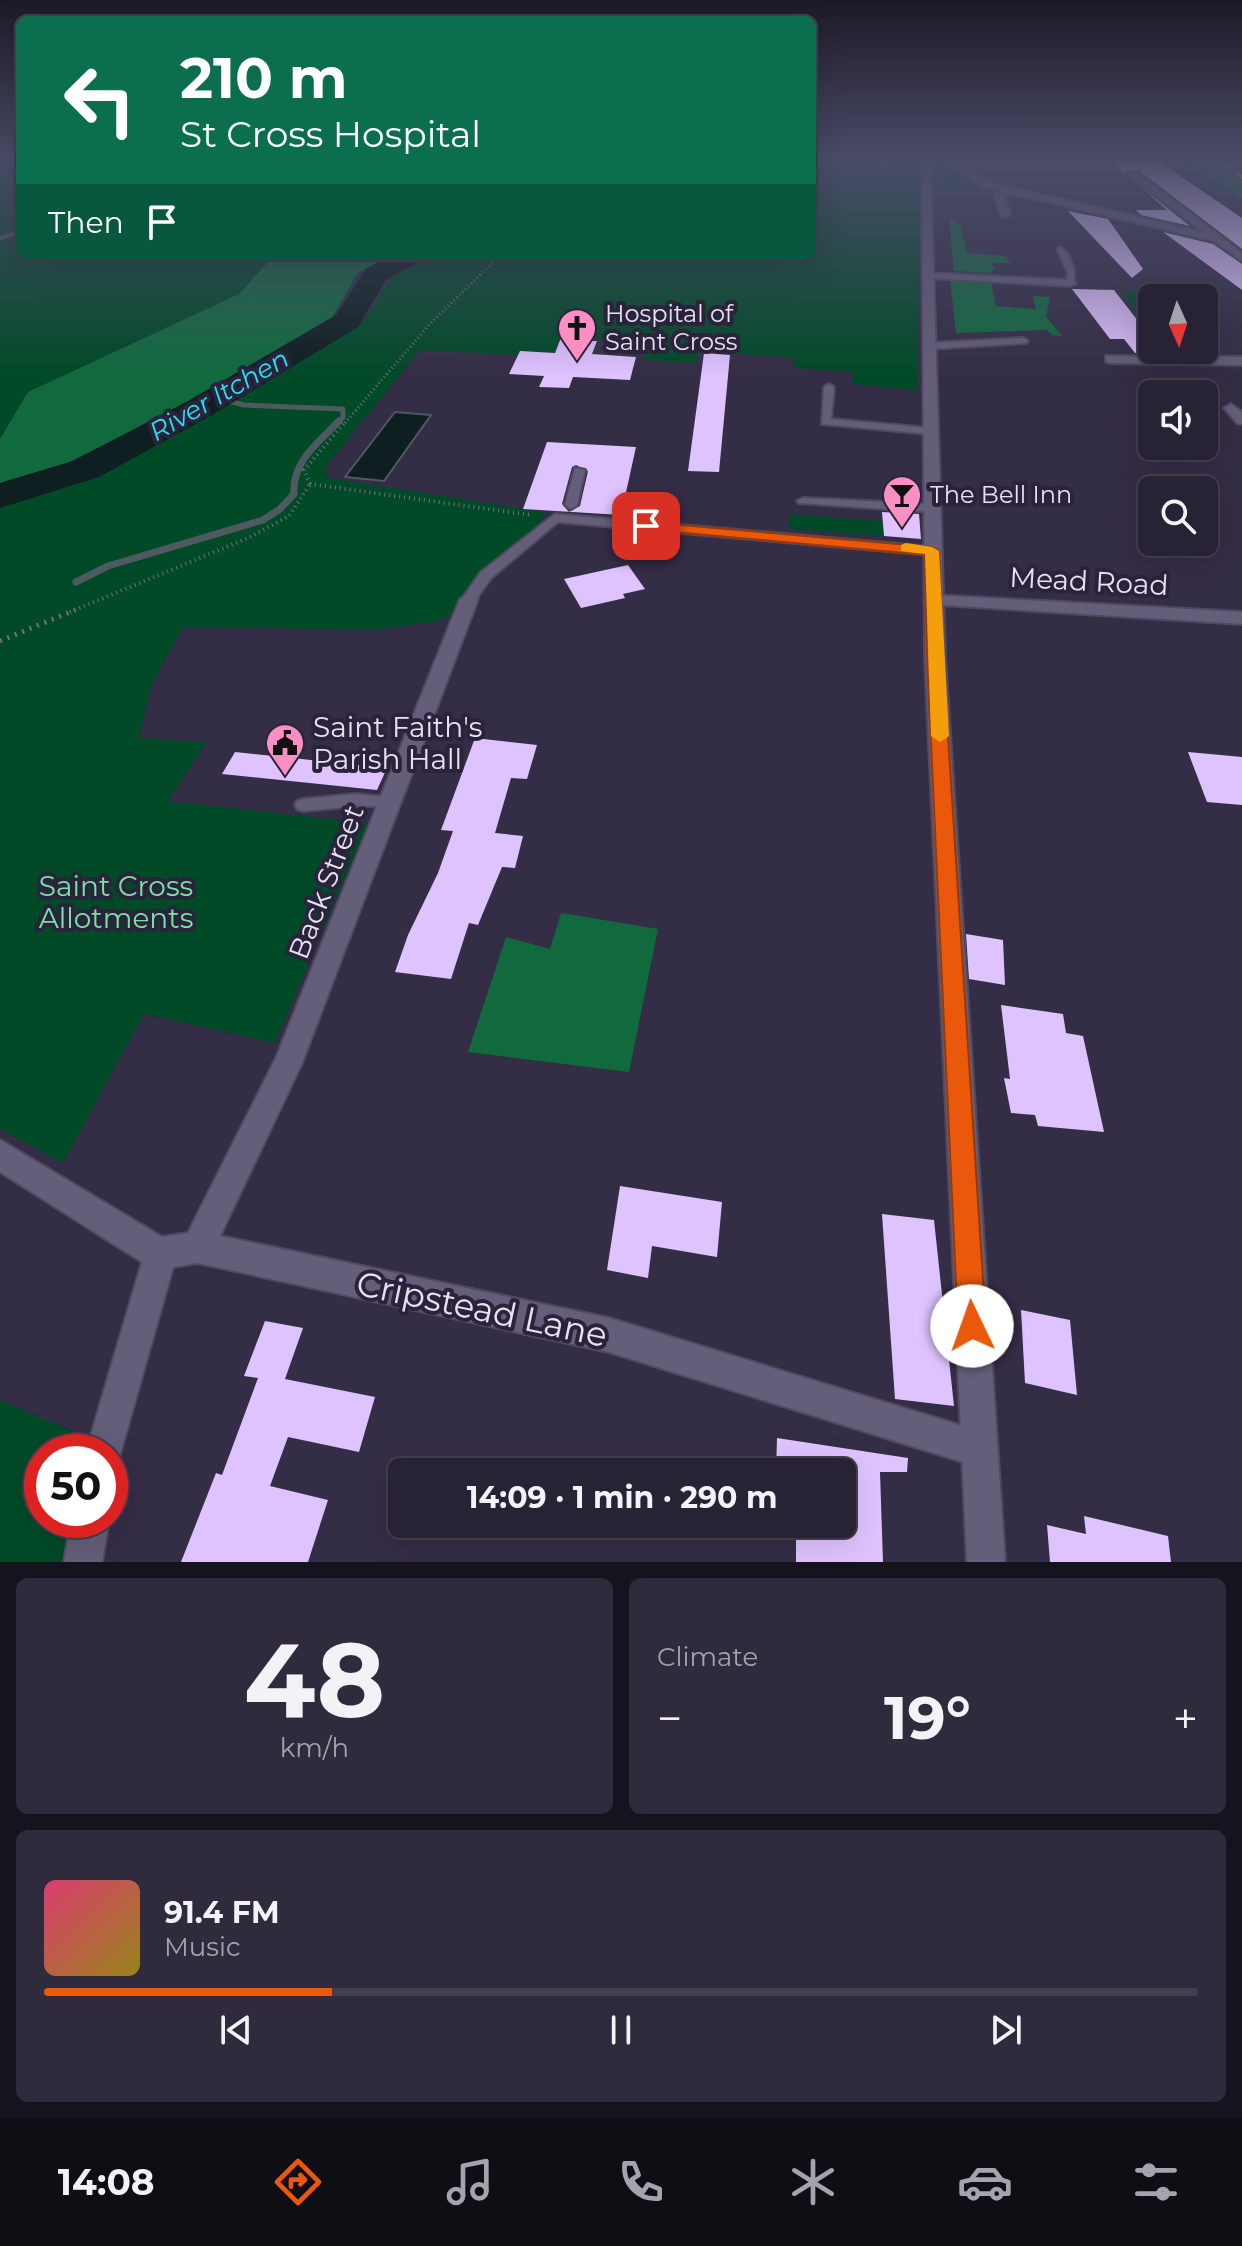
<!DOCTYPE html>
<html lang="en">
<head>
<meta charset="utf-8">
<style>
	:root { --surface:#272234; --page:#2f2a3c; --text:#f1f3f6; --muted:#a4a4ac; --line:#433f4f; --accent:#ea580c }
	body { margin:0; font-family:Montserrat,sans-serif; background:var(--page); color:var(--text); height:100vh; display:flex; flex-direction:column; font-size:30px; white-space:nowrap }
	* { box-sizing:border-box; margin:0 }
	p { font-size:26px; color:var(--muted) }
	.icon { flex:none; width:44px; height:44px; fill:none; stroke:currentColor; stroke-width:2; stroke-linecap:round; stroke-linejoin:round }
	.map { position:relative; height:1562px; overflow:hidden }
	.drawer { display:flex; flex-direction:column; gap:16px; padding:16px; background:#15131d; flex:1 }
	.drawer>* { flex:none }
	.hud { position:absolute; left:16px; top:16px; width:800px; height:244px; border-radius:12px; box-shadow:0 8px 32px #0002,0 0 0 2px var(--line); background:#0b6e4f; color:#fff; overflow:hidden }
	.needle { width:52px; rotate:177deg }
	.tools { position:absolute; left:1138px; top:284px; display:grid; gap:16px }
	.tools a { display:grid; place-items:center; width:80px; height:80px; border-radius:12px; background:var(--surface); box-shadow:0 8px 32px #0002,0 0 0 2px var(--line); font-size:40px }
	.speed { position:absolute; left:24px; top:1434px; display:flex; gap:16px; font-size:40px; font-weight:700; text-align:center }
	.speed>* { display:grid; place-content:center; width:104px; height:104px; border-radius:50%; background:var(--surface); box-shadow:0 8px 32px #0002,0 0 0 2px var(--line); line-height:1 }
	.speed .limit { border:12px solid #d22; background:#fff; color:#111 }
	.pin { position:absolute; display:grid; place-items:center; width:68px; height:68px; color:#fff; margin:-34px; border-radius:16px; box-shadow:0 4px 12px #0006 }
	.me { position:absolute; width:88px; margin:-44px; rotate:357deg; stroke-linejoin:round; filter:drop-shadow(0 0 6px #0008) }
	.turn { display:flex; align-items:center; gap:28px; height:168px; padding:0 32px; font-size:36px }
	.turn .icon { width:104px; height:104px; stroke-width:2.5 }
	.turn b { display:block; font-size:56px; line-height:68px }
	.then { display:flex; align-items:center; height:76px; padding:0 32px; background:#0003; gap:16px; font-size:30px }
	.big { font-size:60px; font-weight:700; line-height:1.1 }
	.drawer .widget { flex:1; display:flex; flex-direction:column; justify-content:center; gap:12px; min-width:0; padding:0 28px; border-radius:12px; background:var(--page) }
	.drawer .dial { align-items:center; gap:0 }
	.dial b { font-size:104px; line-height:1 }
	.song { display:flex; align-items:center; gap:24px }
	.cover { width:96px; height:96px; border-radius:12px; background:linear-gradient(135deg,hsl(340 70% 55%),hsl(50 70% 35%)) }
	.played { height:8px; border-radius:4px; background:linear-gradient(90deg,var(--accent) 25%,var(--line) 25%) }
	.keys { display:flex; justify-content:space-around; direction:ltr }
	.heat { display:flex; justify-content:space-between; align-items:center; font-size:44px; direction:ltr }
	.drawer .tiles { flex:1; display:grid; gap:16px; grid-template-columns:1fr 1fr }
	.widget:last-child { grid-column:span 2 }
	.trip { position:absolute; left:388px; top:1458px; width:468px; height:80px; border-radius:12px; background:var(--surface); box-shadow:0 8px 32px #0002,0 0 0 2px var(--line); font-weight:700; line-height:80px; text-align:center }
	.tabs { display:flex; height:128px; justify-content:space-around; align-items:center; background:#100e15; color:var(--muted) }
	.tabs .icon { width:56px; height:56px }
	.tabs .active { color:var(--accent) }
	.tabs b { font-size:36px; color:var(--text) }
	.map>svg:first-child { display:block }
	.green { fill:#004a27 }
	.forest { fill:#116a3e }
	.water { fill:#0f1f21; stroke:#4f5a60; stroke-width:2 }
	.lines { fill:none; stroke-linecap:round; stroke-linejoin:round }
	.stream-far2 { stroke:#4f5a60; stroke-width:4 }
	.stream-far1 { stroke:#4f5a60; stroke-width:5 }
	.stream { stroke:#4f5a60; stroke-width:7 }
	.river { fill:#0f1f21; fill-rule:evenodd }
	.building { fill:#dfc3ff; fill-rule:evenodd }
	.service-casing { stroke:#504a5f; stroke-width:4 }
	.minor-casing { stroke:#504a5f; stroke-width:4 }
	.secondary-casing { stroke:#504a5f; stroke-width:4 }
	.path-far3 { stroke:#736e84; stroke-width:2; stroke-dasharray:1 3; stroke-linecap:butt }
	.path-far2 { stroke:#736e84; stroke-width:3; stroke-dasharray:1 3; stroke-linecap:butt }
	.path-far1 { stroke:#736e84; stroke-width:4; stroke-dasharray:1 4; stroke-linecap:butt }
	.path { stroke:#736e84; stroke-width:5; stroke-dasharray:2 6; stroke-linecap:butt }
	.service { fill:#655e7a; fill-rule:evenodd }
	.minor { fill:#655e7a; fill-rule:evenodd }
	.secondary { fill:#655e7a; fill-rule:evenodd }
	.rail-casing { stroke:#aeaabc; stroke-width:4 }
	.rail { stroke:#2a233b; stroke-width:3; stroke-dasharray:8; stroke-linecap:butt }
	.route { fill:#ea580c; stroke:#983908; stroke-width:2 }
	.slow { fill:#f59e0b }
	.labels { text-anchor:middle; stroke-width:8; stroke-linejoin:round; paint-order:stroke }
	.far-poi-label { font-size:24px; fill:#e5e2f2; stroke:#2a233b; text-anchor:start }
	.far-water-label { font-size:26px; font-style:italic; fill:#27e2f3; stroke:#2a233b }
	.street-label { font-size:28px; fill:#e5e2f2; stroke:#2a233b }
	.poi-label { font-size:28px; fill:#e5e2f2; stroke:#2a233b; text-anchor:start }
	.park-label { font-size:28px; fill:#77e3a1; stroke:#2a233b }
	.near-street-label { font-size:34px; fill:#e5e2f2; stroke:#2a233b }
</style>
</head>
<body>
<div class="map">
<svg width="1242" height="1562" viewBox="0 0 1242 1562">
	<rect width="100%" height="100%" fill="#342d46"/>
	<g class="green">
		<polygon points="0,159 20,159 20,256 274,256 240,294 28,392 0,439"/>
		<polygon points="812,159 921,159 917,390 852,384 853,372 794,368 795,358 699,351 696,363 645,360 646,351 588,336 562,334 555,353 521,351 518,355 420,350 325,467 328,478 546,512 536,528 485,572 462,605 440,621 375,630 183,627 152,684 139,738 207,742 168,801 368,823 275,1043 144,1014 63,1163 0,1129 0,503 83,479 212,412 362,322 392,277 434,256 812,256"/>
		<polygon points="943,165 956,167 980,188 938,188 938,182 946,182 938,179 937,167"/>
		<polygon points="1121,292 1188,292 1193,298 1152,298 1152,341 1132,315 1140,315"/>
		<polygon points="790,514 883,521 884,536 789,529"/>
		<polygon points="0,1400 86,1437 83,1452 42,1452 42,1520 72,1520 65,1562 0,1562"/>
	</g>
	<g class="forest">
		<polygon points="1183,159 1210,159 1242,182 1242,199"/>
		<polygon points="949,218 960,224 967,253 1005,256 1011,263 990,263 995,269 990,273 954,271"/>
		<polygon points="274,256 389,256 358,273 331,319 184,405 67,463 0,483 0,439 28,392 239,294"/>
		<polygon points="950,279 991,282 996,306 1036,309 1033,296 1050,297 1046,317 1062,336 1052,335 1047,330 956,333"/>
		<polygon points="561,913 658,929 629,1072 468,1052 506,937 550,949"/>
	</g>
	<polygon class="water" points="395,412 431,415 384,481 345,477"/>
	<g class="lines">
		<polyline class="stream-far2" points="0,238 20,232"/>
		<polyline class="stream-far1" points="217,398 244,405 343,409 343,417 338,423"/>
		<path class="stream" d="M 76,582 L 108,566 L 263,520 L 280,509 L 294,494 C 292,461 318,443 339,421"/>
		<polygon class="river" points="390,256 423,256 419,262 386,280 358,327 212,415 99,477 0,508 0,483 73,461 188,401 336,315 366,269"/>
	</g>
	<g class="building">
		<polygon points="1113,163 1161,163 1242,218 1242,249 1137,169 1124,173"/>
		<polygon points="1141,187 1190,226 1141,215 1136,210 1167,210"/>
		<polygon points="1068,211 1108,219 1143,269 1132,278"/>
		<polygon points="1163,232 1213,244 1242,264 1242,290"/>
		<polygon points="1072,289 1114,290 1152,339 1152,353 1135,353 1124,339 1110,339"/>
		<polygon points="562,335 587,336 586,341 597,341 592,354 636,357 630,380 573,377 569,388 539,387 544,376 509,374 520,351 555,353"/>
		<polygon points="704,353 730,355 719,472 688,471"/>
		<path d="M 547,442 L 636,447 L 621,515 L 523,509 ZM 576,465 L 588,471 L 580,506 L 569,512 L 562,504 L 572,467 Z"/>
		<polygon points="882,512 919,514 921,539 884,536"/>
		<polygon points="628,565 645,589 623,594 625,598 581,608 564,579"/>
		<polygon points="475,738 537,745 527,779 511,778 495,833 523,836 515,868 502,867 478,925 469,923 451,979 395,972 408,935 438,873 453,831 441,830"/>
		<polygon points="235,752 387,768 377,790 222,774"/>
		<polygon points="1188,752 1242,757 1242,805 1207,802"/>
		<polygon points="966,934 1003,940 1005,985 969,979"/>
		<polygon points="1001,1005 1063,1014 1066,1033 1083,1036 1104,1132 1038,1126 1035,1115 1011,1113 1004,1078 1010,1079"/>
		<polygon points="620,1186 722,1202 717,1257 652,1246 648,1278 607,1270"/>
		<polygon points="882,1214 934,1220 954,1406 895,1399"/>
		<polygon points="1021,1310 1070,1320 1077,1395 1025,1383"/>
		<polygon points="265,1321 303,1328 285,1379 375,1397 359,1452 288,1437 270,1486 328,1500 308,1562 181,1562 216,1473 222,1475 258,1378 244,1376"/>
		<polygon points="777,1438 908,1458 907,1472 880,1472 883,1562 796,1562 796,1524 842,1524 842,1472 776,1472"/>
		<polygon points="1084,1516 1168,1536 1171,1562 1050,1562 1047,1525 1086,1534"/>
	</g>
	<g class="lines">
		<g class="service-casing">
			<g id="service">
				<polygon points="883,159 889,159 889,162 884,163"/>
				<path d="M 1061,247 C 1071,255 1077,272 1073,285 L 1066,283 L 1068,273 L 1057,249 Z"/>
				<polygon points="1023,338 1028,341 1026,343 930,349 925,346 930,343"/>
				<polygon points="829,384 834,387 831,419 929,428 934,431 929,434 822,424 824,387"/>
				<polygon points="575,468 585,470 577,505 571,509 565,505"/>
				<polygon points="803,498 931,504 937,508 931,512 799,503 797,501"/>
				<polygon points="555,514 932,547 938,551 932,555 558,522 491,578 474,602 464,602 462,599 481,572"/>
				<polygon points="356,794 395,798 397,802 395,806 356,806 303,811 297,809 295,805 297,801 303,799"/>
			</g>
		</g>
		<g class="minor-casing">
			<g id="minor">
				<polygon points="950,162 956,162 988,182 1203,232 1127,173 1135,171 1242,253 1242,261 1214,241 1009,193 1004,197 1011,215 1002,217 994,196 1000,190 982,186 950,166"/>
				<polygon points="926,273 1070,280 1076,283 1070,286 930,278 924,275"/>
				<polygon points="1106,356 1242,357 1242,365 1111,363 1106,362"/>
				<polygon points="1231,404 1242,412 1242,424 1237,423 1224,408"/>
				<polygon points="469,594 478,599 302,1063 220,1236 609,1318 979,1431 992,1436 997,1449 992,1462 979,1467 609,1352 198,1263 173,1267 117,1465 110,1468 110,1452 86,1452 142,1262 0,1172 0,1140 162,1237 188,1233 276,1058 460,599"/>
				<polygon points="933,595 1242,612 1242,624 927,604 924,600"/>
				<polygon points="71,1520 109,1520 102,1562 64,1562"/>
			</g>
		</g>
		<g class="secondary-casing">
			<polygon id="secondary" points="922,159 930,159 945,658 1005,1562 967,1562 925,658"/>
		</g>
		<polyline class="path-far3" points="480,275 500,256"/>
		<polyline class="path-far2" points="345,423 429,325 482,273"/>
		<g class="path-far1">
			<polyline points="310,484 304,470 346,421"/>
			<polyline points="310,484 531,515"/>
			<polyline points="70,612 248,538 289,516 310,484"/>
		</g>
		<polyline class="path" points="0,641 75,610"/>
		<use href="#service" class="service"/>
		<use href="#minor" class="minor"/>
		<use href="#secondary" class="secondary"/>
		<g class="rail-casing">
			<polyline id="rail" points="1216,159 1242,177"/>
		</g>
		<use href="#rail" class="rail"/>
	</g>
	<linearGradient id="sky" x2="0" y2="1"><stop stop-color="#1d1926"/><stop offset="0.42" stop-color="#4a4c68"/><stop offset="1" stop-color="#4a4c68" stop-opacity="0"/></linearGradient>
	<rect width="1242" height="378" fill="url(#sky)"/>
	<polygon class="route" points="646,522 932,547 939,551 943,658 986,1326 982,1336 972,1340 963,1336 958,1326 927,658 925,555 642,529 642,523"/>
	<polygon class="slow" points="906,543 932,547 939,551 949,736 940,742 931,736 925,554 901,551 901,545"/>
	<defs>
		<g id="church-pin" transform="scale(2)"><path d="M0 17L-7.5 6A9.5 9.5 0 1 1 7.5 6Z" fill="#fb8fc4" stroke="#2a233b"/><path d="M-1.2-6h2.4v3.5h3.3v2.4h-3.3V6h-2.4V-.1h-3.3v-2.4h3.3Z" fill="#111"/></g>
		<g id="bar-pin" transform="scale(2)"><path d="M0 17L-7.5 6A9.5 9.5 0 1 1 7.5 6Z" fill="#fb8fc4" stroke="#2a233b"/><path d="M-6-5H6L.8 .8V4.5H3.5V6h-7V4.5H-.8V.8Z" fill="#111"/></g>
		<g id="civic-pin" transform="scale(2)"><path d="M0 17L-7.5 6A9.5 9.5 0 1 1 7.5 6Z" fill="#fb8fc4" stroke="#2a233b"/><path d="M-.6-6.5H3V-4.5H.6V-3L4-1V1h2V6H-6V1h2V-1L-.6-3ZM-1.2 2.5V6h2.4V2.5Z" fill="#111"/></g>
	</defs>
	<g fill-rule="evenodd">
		<use href="#church-pin" x="577" y="328"/>
		<use href="#bar-pin" x="902" y="495"/>
		<use href="#civic-pin" x="285" y="743"/>
	</g>
	<g class="labels">
		<g class="far-poi-label">
			<text x="605" y="322">Hospital of<tspan x="605" dy="28">Saint Cross</tspan></text>
			<text x="930" y="503">The Bell Inn</text>
		</g>
		<g class="far-water-label">
			<text transform="translate(219 395) rotate(-30)" y="9">River Itchen</text>
		</g>
		<g class="street-label">
			<text transform="translate(1089 581) rotate(3)" y="10">Mead Road</text>
			<text transform="translate(326 882) rotate(-69)" y="10">Back Street</text>
		</g>
		<g class="poi-label">
			<text x="313" y="737">Saint Faith's<tspan x="313" dy="32">Parish Hall</tspan></text>
		</g>
		<g class="park-label">
			<text x="116" y="896">Saint Cross<tspan x="116" dy="32">Allotments</tspan></text>
		</g>
		<g class="near-street-label">
			<text transform="translate(482 1309) rotate(12)" y="12">Cripstead Lane</text>
		</g>
	</g>
</svg>
<div class="tools">
<a><svg class="needle" viewBox="-14 -14 28 28"><path d="M0-13l5 13h-10z" fill="#e53935"/><path d="M0 13l5-13h-10z" fill="#a4a4ac"/></svg></a>
<a><svg class="icon" aria-label="sound" viewBox="0 0 24 24"><path d="M4 9h4l5-4v14l-5-4H4zM17 9q2 3 0 6"/></svg></a>
<a><svg class="icon" aria-label="search" viewBox="0 0 24 24"><circle cx="10" cy="10" r="6"/><path d="M15 15l6 6"/></svg></a>
</div>
<div class="speed"><div class="limit">50</div></div>
<div class="pin" style="left:646px;top:526px;background:#d93025"><svg class="icon" aria-label="arrive" viewBox="0 0 24 24"><path d="M6 21V4h12l-3 4 3 4H6"/></svg></div>
<svg class="me" style="left:972px;top:1326px" viewBox="-20 -20 40 40"><circle r="19" fill="#fff"/><path d="M0-13L10 11 0 6-10 11z" fill="#ea580c"/></svg>
<div class="trip">14:09 · 1 min · 290 m</div>
<div class="hud">
<div class="turn"><svg class="icon" aria-label="left" viewBox="0 0 24 24"><path d="M17 20v-9H6M10 6l-5 5 5 5"/></svg><div><b>210 m</b>St Cross Hospital</div></div>
<div class="then">Then<svg class="icon" aria-label="arrive" viewBox="0 0 24 24"><path d="M6 21V4h12l-3 4 3 4H6"/></svg></div>
</div>
</div>
<section class="drawer">
<div class="tiles">
<div class="widget dial"><b>48</b><p>km/h</p></div>
<div class="widget"><p>Climate</p>
<div class="heat"><a>−</a><b class="big">19°</b><a>+</a></div>
</div>
<div class="widget">
<div class="song"><i class="cover"></i><div><b>91.4 FM</b><p>Music</p></div></div>
<div class="played"></div>
<div class="keys"><svg class="icon" aria-label="previous" viewBox="0 0 24 24"><path d="M18 5L8 12l10 7zM5 5v14"/></svg><svg class="icon" aria-label="pause" viewBox="0 0 24 24"><path d="M8 5v14M16 5v14"/></svg><svg class="icon" aria-label="next" viewBox="0 0 24 24"><path d="M6 5l10 7-10 7zM19 5v14"/></svg></div>
</div>
</div>
</section>
<nav class="tabs">
<b>14:08</b>
<svg class="icon active" aria-label="directions" viewBox="0 0 24 24"><path d="M12 3l9 9-9 9-9-9zM9 14v-3h6M13 9l2 2-2 2"/></svg>
<svg class="icon" aria-label="music" viewBox="0 0 24 24"><path d="M9 18V5l10-2v13"/><circle cx="6" cy="18" r="3"/><circle cx="16" cy="16" r="3"/></svg>
<svg class="icon" aria-label="phone" viewBox="0 0 24 24"><path d="M5 4h4l2 5-3 2q2 4 5 5l2-3 5 2v4C11 20 4 13 5 4z"/></svg>
<svg class="icon" aria-label="climate" viewBox="0 0 24 24"><path d="M12 3v18M4 7l16 10M4 17L20 7"/></svg>
<svg class="icon" aria-label="car" viewBox="0 0 24 24"><path d="M5 17H2v-5l4-1 3-4h7l3 4 3 1v5h-3M9 17h6M6 11h13"/><circle cx="7" cy="17" r="2"/><circle cx="17" cy="17" r="2"/></svg>
<svg class="icon" aria-label="filters" viewBox="0 0 24 24"><path d="M4 7h16M4 17h16"/><circle cx="9" cy="7" r="2"/><circle cx="15" cy="17" r="2"/></svg>
</nav>
</body>
</html>
